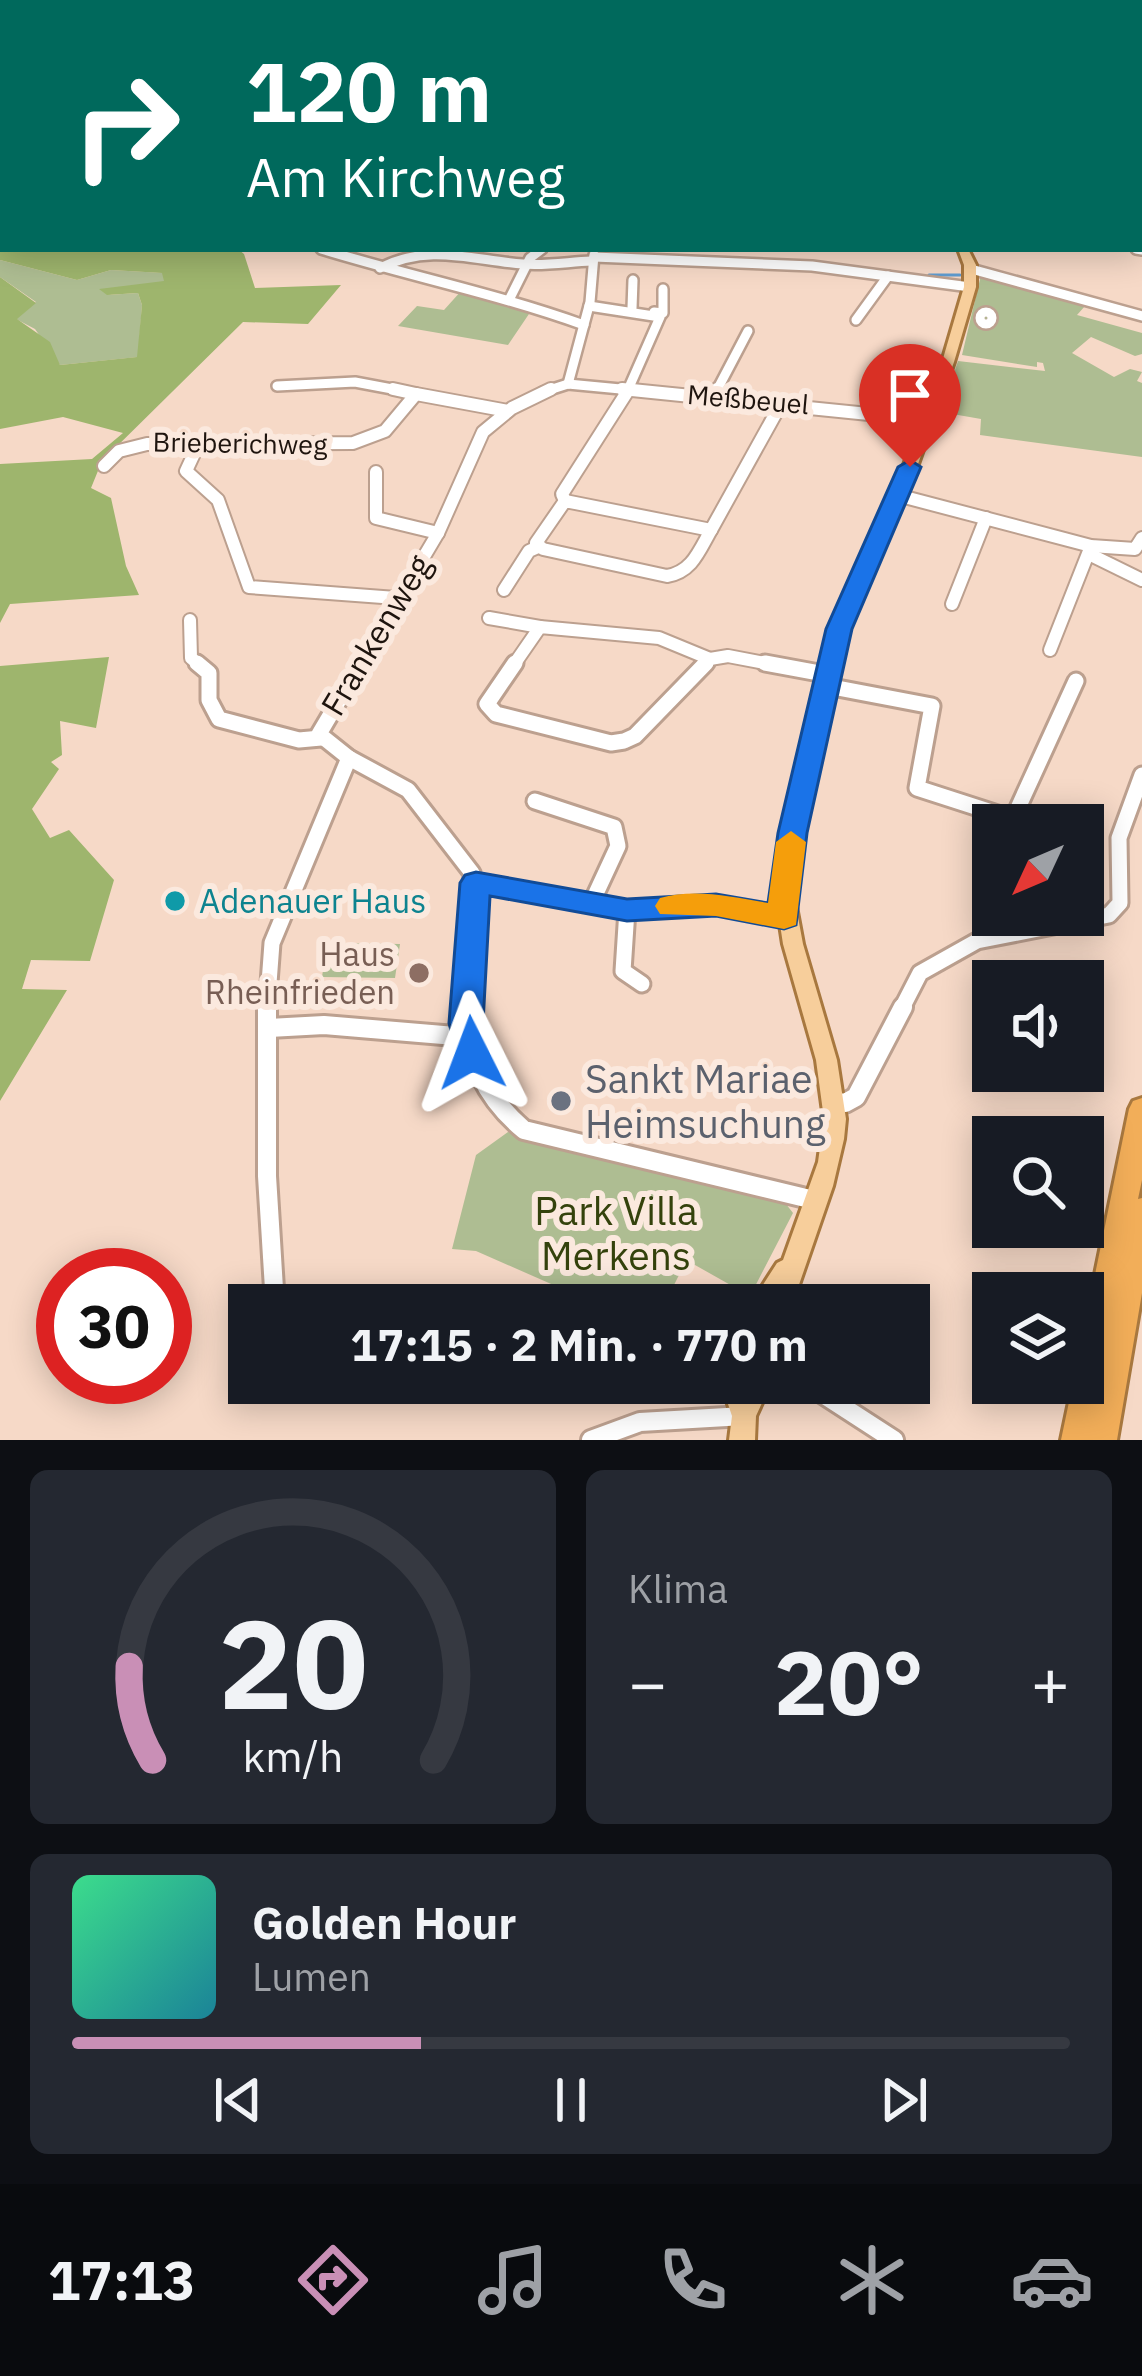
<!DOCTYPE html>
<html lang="de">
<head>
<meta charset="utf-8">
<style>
	:root { --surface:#171b24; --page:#242831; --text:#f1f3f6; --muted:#9ea1a6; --line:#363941; --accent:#c98fb6 }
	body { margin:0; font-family:"IBM Plex Sans",sans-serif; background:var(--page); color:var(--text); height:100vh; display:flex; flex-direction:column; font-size:45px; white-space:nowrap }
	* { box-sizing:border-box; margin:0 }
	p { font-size:39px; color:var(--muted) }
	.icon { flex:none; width:66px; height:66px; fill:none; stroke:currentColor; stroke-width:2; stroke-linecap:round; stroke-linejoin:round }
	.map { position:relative; height:1440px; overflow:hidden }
	.details { display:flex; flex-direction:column; gap:30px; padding:30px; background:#0d0f14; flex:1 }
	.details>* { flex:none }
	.top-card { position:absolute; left:0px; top:0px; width:1143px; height:252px; box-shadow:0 6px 30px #0003; background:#00695c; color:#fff; overflow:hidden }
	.needle { width:78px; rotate:226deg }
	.controls { position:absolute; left:972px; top:804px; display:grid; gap:24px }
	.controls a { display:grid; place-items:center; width:132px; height:132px; border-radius:0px; background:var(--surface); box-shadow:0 6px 30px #0003; font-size:60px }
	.speed { position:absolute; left:36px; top:1248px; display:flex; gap:24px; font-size:60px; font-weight:700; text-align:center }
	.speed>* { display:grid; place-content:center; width:156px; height:156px; border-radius:50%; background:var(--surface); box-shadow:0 6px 30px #0003; line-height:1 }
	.speed .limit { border:18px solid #d22; background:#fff; color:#111 }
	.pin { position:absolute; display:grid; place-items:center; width:102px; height:102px; color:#fff; margin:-123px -51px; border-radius:50% 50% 50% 0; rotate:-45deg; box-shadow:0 0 12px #0007 }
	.pin .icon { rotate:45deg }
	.me { position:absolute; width:132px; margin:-66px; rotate:357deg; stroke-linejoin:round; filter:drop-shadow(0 0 9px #0008) }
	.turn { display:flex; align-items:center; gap:42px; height:252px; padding:0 48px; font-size:54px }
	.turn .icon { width:156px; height:156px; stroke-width:2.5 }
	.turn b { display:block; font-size:84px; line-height:102px }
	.big { font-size:90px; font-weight:800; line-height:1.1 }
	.details .widget { flex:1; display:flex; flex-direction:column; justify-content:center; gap:18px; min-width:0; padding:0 42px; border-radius:18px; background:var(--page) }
	.details .dial { align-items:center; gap:0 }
	.dial svg { height:312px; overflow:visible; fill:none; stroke:var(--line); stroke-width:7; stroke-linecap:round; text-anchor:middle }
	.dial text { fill:var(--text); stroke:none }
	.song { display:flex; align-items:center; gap:36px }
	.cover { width:144px; height:144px; border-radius:18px; background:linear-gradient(135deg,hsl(150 70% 55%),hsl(190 70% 35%)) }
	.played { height:12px; border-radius:6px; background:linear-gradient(90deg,var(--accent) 35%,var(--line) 35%) }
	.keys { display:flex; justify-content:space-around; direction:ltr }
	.heat { display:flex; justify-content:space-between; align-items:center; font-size:66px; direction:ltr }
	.details .tiles { flex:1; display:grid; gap:30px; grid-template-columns:1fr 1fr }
	.widget:last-child { grid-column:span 2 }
	.trip { position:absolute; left:228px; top:1284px; width:702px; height:120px; border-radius:0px; background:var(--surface); box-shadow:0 6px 30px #0003; font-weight:800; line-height:120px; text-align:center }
	.menu { display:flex; height:192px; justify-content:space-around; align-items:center; background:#090b0e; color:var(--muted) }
	.menu .icon { width:84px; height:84px }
	.menu .selected { color:var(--accent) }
	.menu b { font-size:54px; color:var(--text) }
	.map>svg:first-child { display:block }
	.green { fill:#aebd92 }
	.forest { fill:#9eb56d }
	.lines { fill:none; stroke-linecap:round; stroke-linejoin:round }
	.stream { stroke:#5f9cd0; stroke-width:3 }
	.minor-far4-casing { stroke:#bca08f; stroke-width:10 }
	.minor-far3-casing { stroke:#bca08f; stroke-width:14 }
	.minor-far2-casing { stroke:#bca08f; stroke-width:16 }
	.minor-far1-casing { stroke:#bca08f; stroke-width:21 }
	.minor-casing { stroke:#bca08f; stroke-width:24 }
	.major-casing { stroke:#a8783f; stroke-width:6 }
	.highway-casing { stroke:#a8783f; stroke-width:6 }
	.minor-far4 { stroke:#fff; stroke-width:8 }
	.minor-far3 { stroke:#fff; stroke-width:9 }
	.minor-far2 { stroke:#fff; stroke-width:12 }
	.minor-far1 { stroke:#fff; stroke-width:15 }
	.minor { stroke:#fff; stroke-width:18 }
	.major { fill:#f7ce9b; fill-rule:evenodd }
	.highway { fill:#f2ae59; fill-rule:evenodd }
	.route { fill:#1a73e8; stroke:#114b97; stroke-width:3 }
	.slow { fill:#f59e0b }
	.culture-dot { fill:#0f9aa8; stroke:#fbe9de; stroke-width:4.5 }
	.education-dot { fill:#8d6e63; stroke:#fbe9de; stroke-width:4.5 }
	.worship-dot { fill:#6b7280; stroke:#fbe9de; stroke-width:4.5 }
	.labels { text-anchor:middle; stroke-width:12; stroke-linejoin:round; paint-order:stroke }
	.far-street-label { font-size:27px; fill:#1e140e; stroke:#fbe9de }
	.street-label { font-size:33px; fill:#1e140e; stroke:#fbe9de }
	.culture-label { font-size:33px; fill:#0d838f; stroke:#fbe9de; text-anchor:start }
	.education-label { font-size:33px; fill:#785e54; stroke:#fbe9de; text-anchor:end }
	.near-worship-label { font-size:39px; fill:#5b616d; stroke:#fbe9de; text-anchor:start }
	.near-park-label { font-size:39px; fill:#34420c; stroke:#fbe9de }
</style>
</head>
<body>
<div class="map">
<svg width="1142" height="1440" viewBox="0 0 1142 1440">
	<rect width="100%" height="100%" fill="#f6d9c7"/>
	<g class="green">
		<polygon points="0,260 77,280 111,270 163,273 165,282 107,295 138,293 142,305 138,357 60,365 35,329 16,319 36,302 0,277"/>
		<polygon points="981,275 1142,321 1085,306 1077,315 1142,333 1142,354 1135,356 1091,337 1072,353 1114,377 1130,369 1142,372 1137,381 1142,383 1142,457 980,435 981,419 941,412 958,361 1045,371 1043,363 1037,362 1037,367 962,355"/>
		<polygon points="462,290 533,308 508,345 398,326 417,306 444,310"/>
		<polygon points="327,943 400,944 395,978 322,977"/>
		<polygon points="508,1132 779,1195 793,1213 750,1296 695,1265 681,1271 664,1305 599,1305 476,1251 452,1249 476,1155"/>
	</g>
	<g class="forest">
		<polygon points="0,0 439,0 3,3 3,249 238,249 244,254 255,288 341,285 308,324 243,322 102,461 91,488 111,498 126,566 139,595 10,604 0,623 0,464 92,459 123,433 63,417 0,429 0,277 36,303 17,319 50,342 60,365 137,357 142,305 138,293 107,295 99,289 164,281 162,273 111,270 77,280 0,260"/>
		<polygon points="109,657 96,728 60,721 62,755 51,762 59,769 32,809 50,838 69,830 114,880 90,961 31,960 22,989 67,990 0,1101 0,666"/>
	</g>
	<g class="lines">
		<g class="stream">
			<polyline points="1091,0 1099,3"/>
			<polyline points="693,266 725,267"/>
			<polyline points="929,275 960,275"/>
		</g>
		<g class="minor-far4-casing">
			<g id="minor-far4">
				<polyline points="598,0 610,3"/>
				<polyline points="692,0 712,3"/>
				<polyline points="1024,0 1028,3"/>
			</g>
		</g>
		<g class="minor-far3-casing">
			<g id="minor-far3">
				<path d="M 321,249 C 409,276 498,294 584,325"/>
				<polyline points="1136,249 1142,250"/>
				<polyline points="594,257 812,266 970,287"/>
				<path d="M 380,268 C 429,243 472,260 523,264 C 545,266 568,262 591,261"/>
				<polyline points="971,269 1142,316"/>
				<polyline points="510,298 530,258 542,249"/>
				<polyline points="589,306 660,317 627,392"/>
				<polyline points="632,308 633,280"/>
				<circle cx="986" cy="318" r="6"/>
				<polyline points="654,312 663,313 663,289"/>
				<polyline points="856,320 888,276"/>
				<polyline points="568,384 590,302 594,255"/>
				<polyline points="277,386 355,382 408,392"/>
				<polyline points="543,392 568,384 652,392"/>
				<polyline points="716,392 748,331"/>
			</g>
		</g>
		<g class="minor-far2-casing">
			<g id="minor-far2">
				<polyline points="393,389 416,394"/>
				<polyline points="622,389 928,420"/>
				<polyline points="714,396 717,389"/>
				<polyline points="199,443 186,471 218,500 249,587 396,598"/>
				<polyline points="104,466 119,451 147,444 353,443 385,431 416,394 508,411"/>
				<polyline points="376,472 376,518 438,533"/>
				<polyline points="897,495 1091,546 1135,549 1142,538"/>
				<polyline points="565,501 562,494 629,389"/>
				<path d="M 565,501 L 711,530 C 699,551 692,572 667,576 L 543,549 L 536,543 Z"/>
				<polyline points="711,530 782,402"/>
				<polyline points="1089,554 1142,580"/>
				<polyline points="504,590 529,551 538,547"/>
				<polyline points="952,604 986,518"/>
				<polyline points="489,618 540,627"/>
				<polyline points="190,620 191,658 201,666"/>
				<polyline points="1050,650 1091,546"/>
				<polyline points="710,659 728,656 781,666"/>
				<polyline points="359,666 438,533 483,432 512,408 551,389"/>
				<polyline points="513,666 540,627 659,638 710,659"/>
				<polyline points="703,666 710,659"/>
			</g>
		</g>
		<g class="minor-far1-casing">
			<g id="minor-far1">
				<polyline points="197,663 209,673 209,700 219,719 299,740 321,738"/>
				<polyline points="361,663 319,734 349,758 408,790 472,873 467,1010"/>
				<polyline points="515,663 487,704 496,714 611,743 624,741 635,736 706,663"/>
				<polyline points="765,663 830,675"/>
				<polyline points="827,686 932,706 917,788 1013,819 1076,681"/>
				<polyline points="535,801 614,827 618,846 592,902"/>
				<polyline points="475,883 627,910 716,905 785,917"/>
				<polyline points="627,910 623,971 642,984"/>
				<polyline points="267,1010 272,943 349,758"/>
				<polyline points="901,1010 920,973 977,941 1109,915 1120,903 1119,838 1142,775"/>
			</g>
		</g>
		<g class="minor-casing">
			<g id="minor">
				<polyline points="267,1007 267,1176 275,1305"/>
				<path d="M 467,1007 C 467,1059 485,1097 524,1130 L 814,1200"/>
				<polyline points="269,1028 324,1025 467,1037"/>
				<polyline points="834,1101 845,1103 856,1097 903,1007"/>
				<polyline points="806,1383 894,1440"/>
				<polyline points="591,1440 640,1422 744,1416"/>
			</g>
		</g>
		<g class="major-casing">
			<g id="major">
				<polygon points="967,0 976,0 979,3 970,3"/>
				<polygon points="958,249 968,249 976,265 976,287 954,362 912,481 847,629 792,885 803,944 837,1060 846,1119 844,1139 833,1186 792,1305 750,1305 777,1263 783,1260 818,1162 824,1119 816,1060 783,944 774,885 831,629 898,481 942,362 964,287 964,265"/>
				<polygon points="721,1383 771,1383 756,1416 755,1440 729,1440 732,1416"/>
			</g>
		</g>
		<g class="highway-casing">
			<polygon id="highway" points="1142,1098 1142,1180 1138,1199 1142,1198 1142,1293 1117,1440 1061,1440 1073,1383 1083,1383 1083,1333 1129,1109 1133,1101"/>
		</g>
		<use href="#minor-far4" class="minor-far4"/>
		<use href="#minor-far3" class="minor-far3"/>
		<use href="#minor-far2" class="minor-far2"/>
		<use href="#minor-far1" class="minor-far1"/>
		<use href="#minor" class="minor"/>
		<use href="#major" class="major"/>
		<use href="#highway" class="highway"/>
	</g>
	<polygon class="route" points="910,460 921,467 852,629 807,833 796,925 784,929 716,916 627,921 490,896 483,1023 489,1053 484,1063 472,1067 460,1063 449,1023 460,883 465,875 476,872 627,899 716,894 768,903 778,833 826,629 898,467"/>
	<path class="slow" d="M 791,831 L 806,842 L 796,925 L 784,929 L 716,916 L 660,914 L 655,906 L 660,898 C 695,888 733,897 768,903 L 776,842 Z"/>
	<circle class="culture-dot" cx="175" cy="901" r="12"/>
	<circle class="education-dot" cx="419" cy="973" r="12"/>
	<circle class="worship-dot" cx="561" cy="1101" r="12"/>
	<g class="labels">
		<g class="far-street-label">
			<text transform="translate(748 400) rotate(5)" y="9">Meßbeuel</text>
			<text transform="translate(240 444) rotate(1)" y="9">Brieberichweg</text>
		</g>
		<g class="street-label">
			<text transform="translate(376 635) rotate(-59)" y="12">Frankenweg</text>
		</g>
		<g class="culture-label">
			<text x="199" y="913">Adenauer Haus</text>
		</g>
		<g class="education-label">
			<text x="395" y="966">Haus<tspan x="395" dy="38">Rheinfrieden</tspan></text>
		</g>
		<g class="near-worship-label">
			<text x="585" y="1093">Sankt Mariae<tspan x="585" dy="45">Heimsuchung</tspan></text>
		</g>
		<g class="near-park-label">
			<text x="616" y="1225">Park Villa<tspan x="616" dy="45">Merkens</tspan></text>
		</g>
	</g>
</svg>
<div class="controls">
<a><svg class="needle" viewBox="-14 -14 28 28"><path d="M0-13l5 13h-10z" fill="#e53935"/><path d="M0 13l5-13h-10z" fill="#9ea1a6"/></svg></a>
<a><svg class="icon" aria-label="sound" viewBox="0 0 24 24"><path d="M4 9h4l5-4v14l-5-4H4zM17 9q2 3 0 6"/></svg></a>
<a><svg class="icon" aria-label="search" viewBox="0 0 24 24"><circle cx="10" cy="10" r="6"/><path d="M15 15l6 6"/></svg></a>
<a><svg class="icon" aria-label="layers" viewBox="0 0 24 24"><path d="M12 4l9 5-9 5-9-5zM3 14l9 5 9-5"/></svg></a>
</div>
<div class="speed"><div class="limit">30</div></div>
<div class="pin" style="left:910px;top:467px;background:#d93025"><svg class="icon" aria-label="arrive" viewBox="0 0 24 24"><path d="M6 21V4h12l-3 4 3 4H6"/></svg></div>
<svg class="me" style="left:472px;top:1053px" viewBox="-20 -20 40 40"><path d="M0-17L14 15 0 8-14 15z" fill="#1a73e8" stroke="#fff" stroke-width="4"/></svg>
<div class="trip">17:15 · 2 Min. · 770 m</div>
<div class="top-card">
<div class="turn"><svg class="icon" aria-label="right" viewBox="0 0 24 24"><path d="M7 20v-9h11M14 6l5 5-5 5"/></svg><div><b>120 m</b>Am Kirchweg</div></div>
</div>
</div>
<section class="details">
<div class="tiles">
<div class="widget dial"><svg viewBox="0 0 100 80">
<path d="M14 69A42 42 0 1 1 86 69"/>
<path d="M14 69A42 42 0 0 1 8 45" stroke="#c98fb6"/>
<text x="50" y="56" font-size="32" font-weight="700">20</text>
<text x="50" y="72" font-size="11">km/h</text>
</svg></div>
<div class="widget"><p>Klima</p>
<div class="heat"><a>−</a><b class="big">20°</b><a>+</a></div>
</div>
<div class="widget">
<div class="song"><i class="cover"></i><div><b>Golden Hour</b><p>Lumen</p></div></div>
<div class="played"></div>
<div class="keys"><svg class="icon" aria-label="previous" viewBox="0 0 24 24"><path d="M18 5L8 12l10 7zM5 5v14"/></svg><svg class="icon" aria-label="pause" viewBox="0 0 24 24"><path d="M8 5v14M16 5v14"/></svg><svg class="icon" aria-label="next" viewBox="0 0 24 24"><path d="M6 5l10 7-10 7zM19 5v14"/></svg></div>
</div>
</div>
</section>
<nav class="menu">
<b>17:13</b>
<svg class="icon selected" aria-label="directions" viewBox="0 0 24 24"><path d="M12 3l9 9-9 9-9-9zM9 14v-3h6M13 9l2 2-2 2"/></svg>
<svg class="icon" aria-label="music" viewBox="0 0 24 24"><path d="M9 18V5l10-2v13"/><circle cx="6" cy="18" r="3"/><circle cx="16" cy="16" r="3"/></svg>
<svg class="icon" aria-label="phone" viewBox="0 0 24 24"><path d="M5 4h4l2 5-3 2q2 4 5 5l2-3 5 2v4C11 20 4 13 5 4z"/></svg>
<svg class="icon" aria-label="climate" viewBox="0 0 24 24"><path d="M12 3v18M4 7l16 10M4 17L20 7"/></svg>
<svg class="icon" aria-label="car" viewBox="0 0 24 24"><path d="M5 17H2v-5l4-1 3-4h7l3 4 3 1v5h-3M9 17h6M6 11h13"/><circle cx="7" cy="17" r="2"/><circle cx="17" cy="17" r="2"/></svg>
</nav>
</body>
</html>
